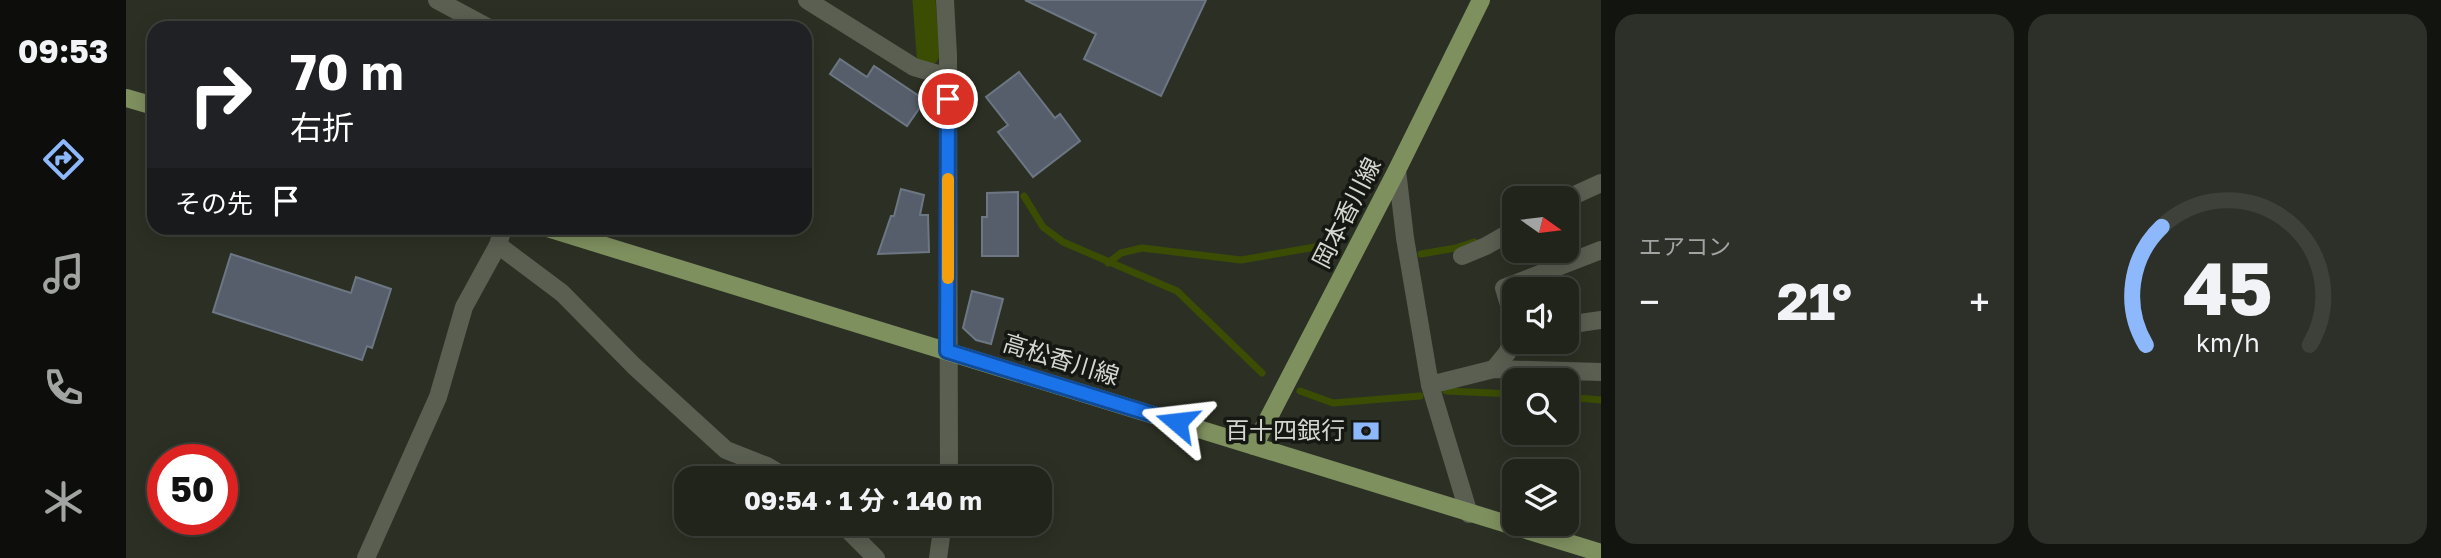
<!DOCTYPE html>
<html lang="ja">
<head>
<meta charset="utf-8">
<style>
	:root { --surface:#21241b; --page:#2d3028; --text:#f1f3f6; --muted:#a2a4a3; --line:#3e413a; --accent:#8db9fc }
	body { margin:0; font-family:"Golos Text","Noto Sans JP",sans-serif; background:var(--page); color:var(--text); height:100vh; display:flex; flex-direction:column; font-size:26px; white-space:nowrap }
	* { box-sizing:border-box; margin:0 }
	p { font-size:23px; color:var(--muted) }
	.icon { flex:none; width:38px; height:38px; fill:none; stroke:currentColor; stroke-width:2; stroke-linecap:round; stroke-linejoin:round }
	.map { position:relative; flex:1; overflow:hidden }
	.sheet { display:flex; flex-direction:column; gap:14px; padding:14px; background:#12140f; width:840px }
	.sheet>* { flex:none }
	.banner { position:absolute; left:21px; top:21px; width:665px; height:214px; border-radius:21px; box-shadow:0 4px 18px #0003,0 0 0 2px var(--line); background:#202124; color:#fff; overflow:hidden }
	.needle { width:46px; rotate:104deg }
	.buttons { position:absolute; left:1376px; top:186px; display:grid; gap:14px }
	.buttons a { display:grid; place-items:center; width:77px; height:77px; border-radius:14px; background:var(--surface); box-shadow:0 4px 18px #0003,0 0 0 2px var(--line); font-size:35px }
	.speed { position:absolute; left:21px; top:444px; display:flex; gap:14px; font-size:35px; font-weight:700; text-align:center }
	.speed>* { display:grid; place-content:center; width:91px; height:91px; border-radius:50%; background:var(--surface); box-shadow:0 4px 18px #0003,0 0 0 2px var(--line); line-height:1 }
	.speed .limit { border:10px solid #d22; background:#fff; color:#111 }
	.pin { position:absolute; display:grid; place-items:center; width:60px; height:60px; color:#fff; margin:-30px; border:4px solid #fff; border-radius:50%; box-shadow:0 2px 7px #0007 }
	.me { position:absolute; width:77px; margin:-38px; rotate:287deg; stroke-linejoin:round; filter:drop-shadow(0 0 5px #0008) }
	.turn { display:flex; align-items:center; gap:24px; height:147px; padding:0 28px; font-size:32px }
	.turn .icon { width:91px; height:91px; stroke-width:2.5 }
	.turn b { display:block; font-size:49px; line-height:60px }
	.then { display:flex; align-items:center; height:66px; padding:0 28px; background:#0003; gap:14px; font-size:26px }
	.big { font-size:52px; font-weight:700; line-height:1.1 }
	.sheet .card { flex:1; display:flex; flex-direction:column; justify-content:center; gap:10px; min-width:0; padding:0 24px; border-radius:21px; background:var(--page) }
	.sheet .dial { align-items:center; gap:0 }
	.dial svg { height:182px; overflow:visible; fill:none; stroke:var(--line); stroke-width:7; stroke-linecap:round; text-anchor:middle }
	.dial text { fill:var(--text); stroke:none }
	.heat { display:flex; justify-content:space-between; align-items:center; font-size:38px; direction:ltr }
	.sheet .tiles { flex:1; display:grid; gap:14px; grid-template-columns:repeat(2,1fr) }
	.trip { position:absolute; left:548px; top:466px; width:378px; height:70px; border-radius:21px; background:var(--surface); box-shadow:0 4px 18px #0003,0 0 0 2px var(--line); font-weight:700; line-height:70px; text-align:center }
	main { display:flex; flex:1; min-height:0 }
	.menu { display:flex; flex-direction:column; width:126px; justify-content:space-around; align-items:center; background:#0d0e0b; color:var(--muted) }
	.menu .icon { width:49px; height:49px }
	.menu .current { color:var(--accent) }
	.menu b { font-size:32px; color:var(--text) }
	.map>svg:first-child { display:block }
	.lines { fill:none; stroke-linecap:round; stroke-linejoin:round }
	.stream { stroke:#3b4d02; stroke-width:7 }
	.canal { stroke:#3b4d02; stroke-width:23 }
	.building { fill:#565e6b; stroke:#6d7683; stroke-width:2 }
	.minor { stroke:#5a5f52; stroke-width:18 }
	.major { stroke:#7f905f; stroke-width:18 }
	.route-casing { stroke:#114b97; stroke-width:18 }
	.route { stroke:#1a73e8; stroke-width:12 }
	.slow { stroke:#f59e0b; stroke-width:12 }
	.labels { text-anchor:middle; stroke-width:7; stroke-linejoin:round; paint-order:stroke }
	.street-label { font-size:24px; fill:#d4d7cf; stroke:#151712 }
	.poi-label { font-size:24px; fill:#d4d7cf; stroke:#151712; text-anchor:end }
</style>
</head>
<body>
<main>
<nav class="menu">
<b>09:53</b>
<svg class="icon current" aria-label="directions" viewBox="0 0 24 24"><path d="M12 3l9 9-9 9-9-9zM9 14v-3h6M13 9l2 2-2 2"/></svg>
<svg class="icon" aria-label="music" viewBox="0 0 24 24"><path d="M9 18V5l10-2v13"/><circle cx="6" cy="18" r="3"/><circle cx="16" cy="16" r="3"/></svg>
<svg class="icon" aria-label="phone" viewBox="0 0 24 24"><path d="M5 4h4l2 5-3 2q2 4 5 5l2-3 5 2v4C11 20 4 13 5 4z"/></svg>
<svg class="icon" aria-label="climate" viewBox="0 0 24 24"><path d="M12 3v18M4 7l16 10M4 17L20 7"/></svg>
</nav>
<div class="map">
<svg width="1475" height="558" viewBox="0 0 1475 558">
	<rect width="100%" height="100%" fill="#2c3024"/>
	<g class="lines">
		<g class="stream">
			<polyline points="898,196 917,227 937,242 1051,291 1136,373"/>
			<polyline points="1295,254 1330,248 1348,242"/>
			<polyline points="982,263 995,253 1016,248 1115,260 1195,246"/>
			<polyline points="1174,391 1207,403 1294,396"/>
			<polyline points="1320,391 1388,394"/>
			<polyline points="1440,397 1475,400"/>
		</g>
		<polyline class="canal" points="798,0 802,54"/>
	</g>
	<g class="building">
		<polygon points="899,0 1080,0 1035,96 958,59 970,34"/>
		<polygon points="714,59 741,77 748,66 799,100 781,126 704,74"/>
		<polygon points="893,72 929,118 934,114 954,141 907,177 872,132 882,125 860,97"/>
		<polygon points="775,189 798,195 794,215 802,215 803,252 752,254 765,216 768,216"/>
		<polygon points="892,192 892,256 856,256 856,217 861,217 861,193"/>
		<polygon points="105,254 225,293 230,277 265,289 246,348 241,346 236,360 87,312"/>
		<polygon points="846,291 877,299 865,344 850,340 837,328"/>
	</g>
	<g class="lines">
		<g class="minor">
			<polyline points="311,0 363,28"/>
			<polyline points="681,0 788,67 822,77"/>
			<polyline points="819,0 822,55 823,478"/>
			<polyline points="1271,170 1279,238 1304,385 1343,514"/>
			<polyline points="1440,199 1475,183"/>
			<polyline points="372,245 436,293 508,366 600,450 641,466 661,478"/>
			<polyline points="1336,256 1360,246 1388,230"/>
			<polyline points="1388,322 1378,288 1475,250"/>
			<polyline points="1440,325 1475,320"/>
			<polyline points="1368,369 1381,353 1388,336"/>
			<polyline points="1304,385 1368,369 1475,372"/>
			<polyline points="715,523 750,558"/>
			<polyline points="240,558 312,397 338,307 372,245 377,228"/>
			<polyline points="812,558 817,523"/>
		</g>
		<g class="major">
			<polyline points="0,98 28,106"/>
			<polyline points="421,228 1475,553"/>
			<polyline points="1128,446 1271,170 1355,0"/>
		</g>
	</g>
	<g class="lines">
		<g class="route-casing">
			<polyline id="route" points="822,99 821,351 1051,422"/>
		</g>
		<use href="#route" class="route"/>
		<polyline class="slow" points="822,179 822,278"/>
	</g>
	<defs>
		<g id="bank-bare" transform="scale(2.1)"><path d="M-6-4H6V4H-6ZM0-2.3a2.3 2.3 0 1 0 0 4.6a2.3 2.3 0 1 0 0-4.6Z" fill="#8db9fc" stroke="#151712" stroke-width="2.5" paint-order="stroke"/></g>
	</defs>
	<g fill-rule="evenodd">
		<use href="#bank-bare" x="1240" y="431"/>
	</g>
	<g class="labels">
		<g class="street-label">
			<text transform="translate(1221 213) rotate(-63)" y="8">岡本香川線</text>
			<text transform="translate(935 360) rotate(17)" y="8">高松香川線</text>
		</g>
		<g class="poi-label">
			<text x="1219" y="439">百十四銀行</text>
		</g>
	</g>
</svg>
<div class="buttons">
<a><svg class="needle" viewBox="-14 -14 28 28"><path d="M0-13l5 13h-10z" fill="#e53935"/><path d="M0 13l5-13h-10z" fill="#a2a4a3"/></svg></a>
<a><svg class="icon" aria-label="sound" viewBox="0 0 24 24"><path d="M4 9h4l5-4v14l-5-4H4zM17 9q2 3 0 6"/></svg></a>
<a><svg class="icon" aria-label="search" viewBox="0 0 24 24"><circle cx="10" cy="10" r="6"/><path d="M15 15l6 6"/></svg></a>
<a><svg class="icon" aria-label="layers" viewBox="0 0 24 24"><path d="M12 4l9 5-9 5-9-5zM3 14l9 5 9-5"/></svg></a>
</div>
<div class="speed"><div class="limit">50</div></div>
<div class="pin" style="left:822px;top:99px;background:#d93025"><svg class="icon" aria-label="arrive" viewBox="0 0 24 24"><path d="M6 21V4h12l-3 4 3 4H6"/></svg></div>
<svg class="me" style="left:1051px;top:422px" viewBox="-20 -20 40 40"><path d="M0-17L14 15 0 8-14 15z" fill="#1a73e8" stroke="#fff" stroke-width="4"/></svg>
<div class="trip">09:54 · 1 分 · 140 m</div>
<div class="banner">
<div class="turn"><svg class="icon" aria-label="right" viewBox="0 0 24 24"><path d="M7 20v-9h11M14 6l5 5-5 5"/></svg><div><b>70 m</b>右折</div></div>
<div class="then">その先<svg class="icon" aria-label="arrive" viewBox="0 0 24 24"><path d="M6 21V4h12l-3 4 3 4H6"/></svg></div>
</div>
</div>
<section class="sheet">
<div class="tiles">
<div class="card"><p>エアコン</p>
<div class="heat"><a>−</a><b class="big">21°</b><a>+</a></div>
</div>
<div class="card dial"><svg viewBox="0 0 100 80">
<path d="M14 69A42 42 0 1 1 86 69"/>
<path d="M14 69A42 42 0 0 1 21 17" stroke="#8db9fc"/>
<text x="50" y="56" font-size="32" font-weight="700">45</text>
<text x="50" y="72" font-size="11">km/h</text>
</svg></div>
</div>
</section>
</main>
</body>
</html>
